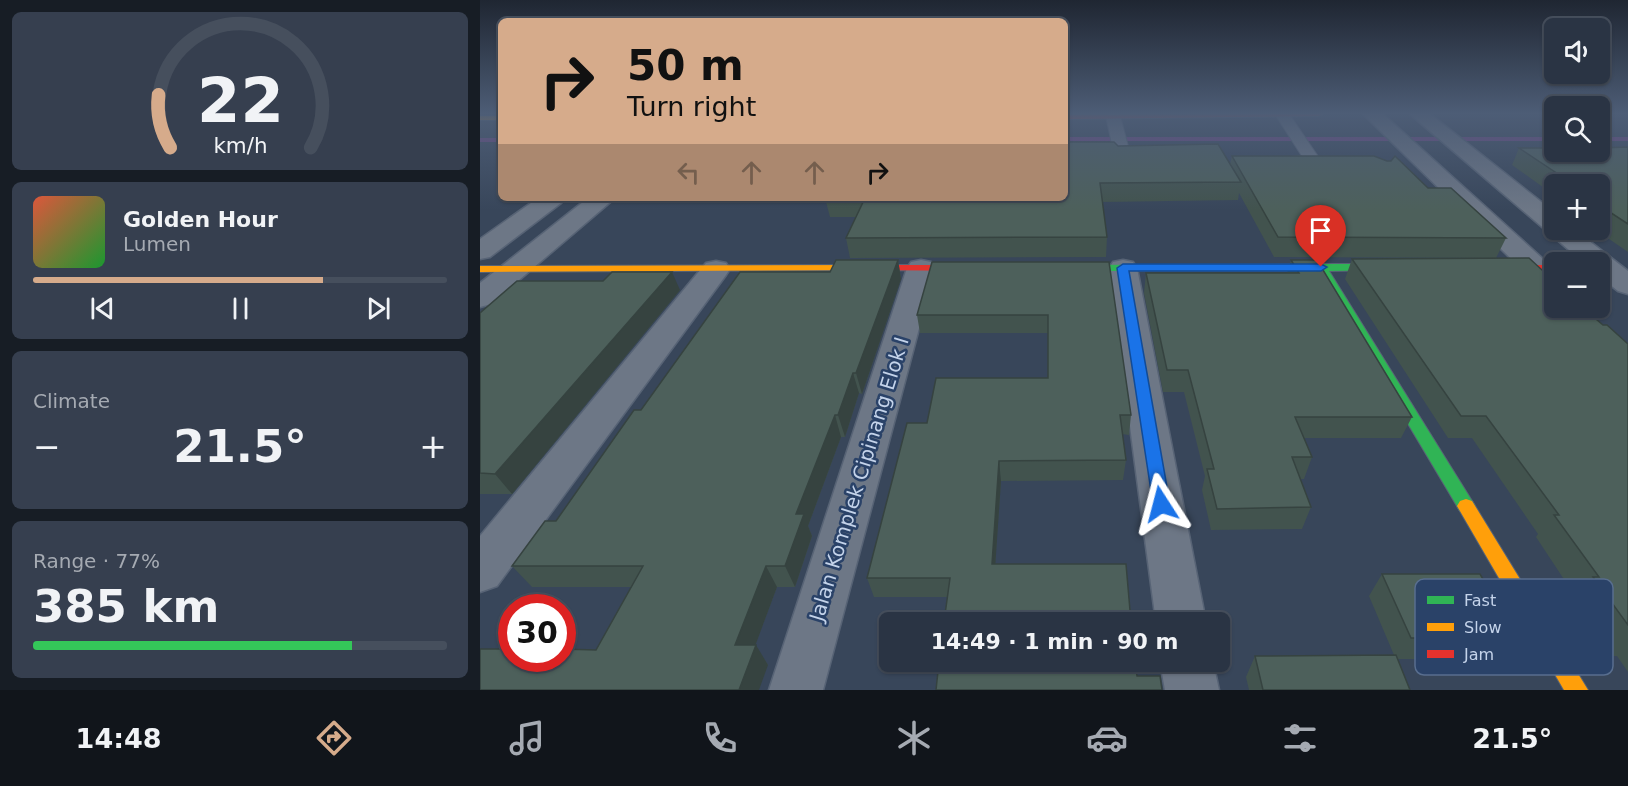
<!DOCTYPE html>
<html lang="en">
<head>
<meta charset="utf-8">
<style>
	:root { --surface:#2a3444; --page:#363f4f; --text:#f1f3f6; --muted:#a5aab2; --line:#464f5d; --accent:#d6ab8b }
	body { margin:0; font-family:"DejaVu Sans",sans-serif; background:var(--page); color:var(--text); height:100vh; display:flex; flex-direction:column; font-size:22px; white-space:nowrap }
	* { box-sizing:border-box; margin:0 }
	p { font-size:20px; color:var(--muted) }
	.icon { flex:none; width:33px; height:33px; fill:none; stroke:currentColor; stroke-width:2; stroke-linecap:round; stroke-linejoin:round }
	.map { position:relative; flex:1; overflow:hidden }
	.panel { display:flex; flex-direction:column; gap:12px; padding:12px; background:#171d25; width:480px }
	.panel>* { flex:none }
	.top-card { position:absolute; left:18px; top:18px; width:570px; height:183px; border-radius:9px; box-shadow:0 2px 4px #0004,0 0 0 2px var(--line); background:#d6ab8b; color:#111; overflow:hidden }
	.tools { position:absolute; left:1064px; top:18px; display:grid; gap:12px }
	.tools a { display:grid; place-items:center; width:66px; height:66px; border-radius:9px; background:var(--surface); box-shadow:0 2px 4px #0004,0 0 0 2px var(--line); font-size:30px }
	.speed { position:absolute; left:18px; top:594px; display:flex; gap:12px; font-size:30px; font-weight:700; text-align:center }
	.speed>* { display:grid; place-content:center; width:78px; height:78px; border-radius:50%; background:var(--surface); box-shadow:0 2px 4px #0004,0 0 0 2px var(--line); line-height:1 }
	.speed .limit { border:9px solid #d22; background:#fff; color:#111 }
	.pin { position:absolute; display:grid; place-items:center; width:51px; height:51px; color:#fff; margin:-62px -26px; border-radius:50% 50% 50% 0; rotate:-45deg; box-shadow:0 0 6px #0007 }
	.pin .icon { rotate:45deg }
	.me { position:absolute; width:66px; margin:-33px; rotate:351deg; stroke-linejoin:round; filter:drop-shadow(0 0 4px #0008) }
	.turn { display:flex; align-items:center; gap:21px; height:126px; padding:0 30px; font-size:27px }
	.turn .icon { width:78px; height:78px; stroke-width:2.5 }
	.turn b { display:block; font-size:42px; line-height:51px }
	.lanes { display:flex; align-items:center; height:57px; padding:0 30px; background:#0003; justify-content:center; gap:30px; direction:ltr }
	.lanes .off { opacity:.35 }
	.big { font-size:45px; font-weight:700; line-height:1.1 }
	.panel .tile { flex:1; display:flex; flex-direction:column; justify-content:center; gap:9px; min-width:0; padding:0 21px; border-radius:9px; background:var(--page) }
	.panel .dial { align-items:center; gap:0 }
	.dial svg { height:156px; overflow:visible; fill:none; stroke:var(--line); stroke-width:7; stroke-linecap:round; text-anchor:middle }
	.dial text { fill:var(--text); stroke:none }
	.song { display:flex; align-items:center; gap:18px }
	.cover { width:72px; height:72px; border-radius:9px; background:linear-gradient(135deg,hsl(10 70% 55%),hsl(130 70% 35%)) }
	.played { height:6px; border-radius:3px; background:linear-gradient(90deg,var(--accent) 70%,var(--line) 70%) }
	.keys { display:flex; justify-content:space-around; direction:ltr }
	.heat { display:flex; justify-content:space-between; align-items:center; font-size:33px; direction:ltr }
	.charge { height:9px; border-radius:4px; background:linear-gradient(90deg,#34c759 77%,var(--line) 0) }
	.trip { position:absolute; left:399px; top:612px; width:351px; height:60px; border-radius:9px; background:var(--surface); box-shadow:0 2px 4px #0004,0 0 0 2px var(--line); font-weight:700; line-height:60px; text-align:center }
	.dock { display:flex; height:96px; justify-content:space-around; align-items:center; background:#11151b; color:var(--muted) }
	.dock .icon { width:42px; height:42px }
	.dock .active { color:var(--accent) }
	.dock b { font-size:27px; color:var(--text) }
	main { display:flex; flex:1; min-height:0 }
	.map>svg:first-child { display:block }
	.lines { fill:none; stroke-linecap:round; stroke-linejoin:round }
	.stream { fill:#774288; fill-rule:evenodd }
	.lane-casing { stroke:#576375; stroke-width:2 }
	.street-casing { stroke:#576375; stroke-width:3 }
	.fast-casing { stroke:#576375; stroke-width:2 }
	.slow-casing { stroke:#576375; stroke-width:2 }
	.jam-casing { stroke:#576375; stroke-width:2 }
	.lane { fill:#6d7786; fill-rule:evenodd }
	.street { fill:#6d7786; fill-rule:evenodd }
	.fast { fill:#30b455; fill-rule:evenodd }
	.slow { fill:#ff9f0a; fill-rule:evenodd }
	.jam { fill:#e5322d; fill-rule:evenodd }
	.wall { fill:#42534e }
	.shaded-wall { fill:#364340 }
	.building { fill:#4d605b; stroke:#364340; stroke-width:1.5 }
	.route { fill:#1a73e8; stroke:#114b97; stroke-width:1.5 }
	.labels { text-anchor:middle; stroke-width:5; stroke-linejoin:round; paint-order:stroke }
	.near-street-label { font-size:20px; fill:#c4d3ea; stroke:#2a4268 }
	.key { fill:#2a4268; stroke:#586e8f; stroke-width:1.5 }
	.key-label { font-size:16px; fill:#c4d3ea }
</style>
</head>
<body>
<main>
<section class="panel">
<div class="tile dial"><svg viewBox="0 0 100 80">
<path d="M14 69A42 42 0 1 1 86 69"/>
<path d="M14 69A42 42 0 0 1 8 42" stroke="#d6ab8b"/>
<text x="50" y="56" font-size="32" font-weight="700">22</text>
<text x="50" y="72" font-size="11">km/h</text>
</svg></div>
<div class="tile">
<div class="song"><i class="cover"></i><div><b>Golden Hour</b><p>Lumen</p></div></div>
<div class="played"></div>
<div class="keys"><svg class="icon" aria-label="previous" viewBox="0 0 24 24"><path d="M18 5L8 12l10 7zM5 5v14"/></svg><svg class="icon" aria-label="pause" viewBox="0 0 24 24"><path d="M8 5v14M16 5v14"/></svg><svg class="icon" aria-label="next" viewBox="0 0 24 24"><path d="M6 5l10 7-10 7zM19 5v14"/></svg></div>
</div>
<div class="tile"><p>Climate</p>
<div class="heat"><a>−</a><b class="big">21.5°</b><a>+</a></div>
</div>
<div class="tile"><p>Range · 77%</p><b class="big">385 km</b><div class="charge"></div></div>
</section>
<div class="map">
<svg width="1148" height="690" viewBox="0 0 1148 690">
	<rect width="100%" height="100%" fill="#38465a"/>
	<g class="lines">
		<g class="stream">
			<rect x="585" y="137" width="489" height="4"/>
			<rect x="1119" y="137" width="29" height="4"/>
			<rect x="0" y="138" width="21" height="4"/>
		</g>
		<g class="lane-casing">
			<g id="lane">
				<polygon points="627,114 639,114 640,116 651,158 649,161 637,161 635,158 626,116"/>
				<polygon points="795,114 809,114 841,161 839,164 799,164 797,161 799,158 822,156"/>
			</g>
		</g>
		<g class="street-casing">
			<g id="street">
				<polygon points="883,114 903,114 1074,269 1074,294 1064,291"/>
				<polygon points="930,114 950,114 1074,212 1074,230 1095,230 1148,271 1148,294 1138,291 1119,276 1119,262 1103,262"/>
				<polygon points="58,198 85,198 81,203 10,257 0,259 0,239"/>
				<polygon points="108,198 135,198 11,304 0,307 0,283"/>
				<polygon points="441,260 451,262 455,268 343,690 289,690 427,268 431,262"/>
				<polygon points="643,260 653,262 657,268 726,622 676,622 629,268 633,262"/>
				<polygon points="236,261 246,263 250,269 246,275 17,586 0,592 0,536 226,263"/>
				<polygon points="680,662 733,662 739,690 685,690"/>
			</g>
		</g>
		<g class="fast-casing">
			<polygon id="fast" points="841,264 913,264 919,267 913,270 849,271 992,501 995,506 992,511 986,513 980,511 837,271 587,271 581,268 587,265"/>
		</g>
		<g class="slow-casing">
			<g id="slow">
				<rect x="0" y="116" width="21" height="4"/>
				<polygon points="394,265 400,268 398,270 0,272 0,266"/>
				<polygon points="986,499 992,501 1108,690 1084,690 980,511 977,506 980,501"/>
			</g>
		</g>
		<g class="jam-casing">
			<g id="jam">
				<polygon points="842,114 838,116 585,119 585,115"/>
				<polygon points="394,265 496,265 502,268 496,271 390,270 388,268"/>
				<polygon points="1016,265 1074,265 1074,271 1012,270 1012,266"/>
			</g>
		</g>
		<use href="#lane" class="lane"/>
		<use href="#street" class="street"/>
		<use href="#fast" class="fast"/>
		<use href="#slow" class="slow"/>
		<use href="#jam" class="jam"/>
	</g>
	<g class="wall">
		<polygon points="638,146 750,164 752,156 948,188 1026,238 1016,258 794,257 759,193 758,200 622,202 627,237 626,257 370,258 366,238 376,217 350,217 345,198"/>
		<polygon points="1148,147 1148,252 1116,230 1119,230 1119,184 1074,184 1074,200 1065,193 1067,190 1032,165 1039,148"/>
		<polygon points="872,259 1123,325 1148,344 1148,672 1137,656 1131,656 1092,599 1095,596 1056,537 1058,534 992,438 968,438 865,279"/>
		<polygon points="418,260 421,279 382,394 379,393 365,437 361,437 328,526 332,536 315,587 297,587 275,645 288,665 116,650 151,587 52,587 32,566 76,521 161,410 350,272"/>
		<polygon points="811,260 932,417 921,438 824,438 832,457 824,479 820,479 831,507 822,529 731,530 722,490 725,476 704,392 683,392 664,293 666,273 807,273"/>
		<polygon points="629,262 651,415 649,435 642,434 646,460 643,480 521,481 515,564 467,597 394,597 387,578 447,423 568,378 568,333 440,333 437,315"/>
		<polygon points="200,290 32,494 0,494 0,313"/>
		<polygon points="902,574 1037,638 1017,659 918,659 930,690 769,690 766,677 775,656 914,655 889,596"/>
	</g>
	<g class="shaded-wall">
		<polygon points="418,260 421,279 382,394 376,373"/>
		<polygon points="192,272 200,290 32,494 15,474"/>
		<polygon points="373,373 379,393 365,437 358,415"/>
		<polygon points="355,415 361,437 328,526 332,536 315,587 305,566 316,514"/>
		<polygon points="519,461 521,481 514,584 512,564"/>
		<polygon points="286,566 297,587 268,665 255,645"/>
		<polygon points="276,645 288,665 279,690 259,690"/>
	</g>
	<g class="building">
		<polygon points="585,142 634,142 638,146 738,144 761,182 620,183 627,237 366,238 385,198 351,198 585,198"/>
		<polygon points="1148,147 1148,224 1119,205 1119,184 1087,184 1074,176 1081,176 1039,148 1074,148 1074,152 1119,152 1119,148"/>
		<polygon points="752,156 894,156 907,161 911,161 915,156 948,188 971,188 1026,238 798,237"/>
		<polygon points="1049,258 1074,281 1074,308 1103,308 1123,325 1127,325 1148,344 1148,625 1113,577 1119,577 1074,515 1079,515 1006,416 981,416 872,259"/>
		<polygon points="356,260 418,260 376,373 373,373 358,415 355,415 316,514 324,514 305,566 286,566 255,645 276,645 259,690 0,690 0,649 32,649 32,658 82,658 82,649 116,650 163,566 32,566 65,521 76,521 154,410 161,410 260,272 350,272"/>
		<polygon points="811,260 837,260 932,417 815,417 832,457 812,457 831,507 737,509 727,469 734,469 708,370 687,370 666,273 819,273"/>
		<polygon points="452,262 629,262 651,415 640,415 646,460 519,461 512,564 646,564 651,622 464,622 470,578 387,578 427,423 447,423 456,378 568,378 568,315 437,315"/>
		<polygon points="132,272 192,272 15,474 0,473 0,313 37,281 123,281"/>
		<polygon points="902,574 1000,574 1037,638 931,638"/>
		<polygon points="916,655 930,690 783,690 775,656"/>
		<polygon points="459,662 655,662 657,676 680,676 682,690 456,690"/>
	</g>
	<linearGradient id="sky" x2="0" y2="1"><stop stop-color="#1f2632"/><stop offset="0.54" stop-color="#4d5d76"/><stop offset="1" stop-color="#4d5d76" stop-opacity="0"/></linearGradient>
	<rect width="1148" height="210" fill="url(#sky)"/>
	<polygon class="route" points="643,264 841,264 847,267 841,271 649,271 690,504 688,509 681,511 675,509 673,504 637,268"/>
	<g class="labels">
		<g class="near-street-label">
			<text transform="translate(379 479) rotate(-73)" y="7">Jalan Komplek Cipinang Elok I</text>
		</g>
	</g>
	<rect x="935" y="579" width="198" height="96" rx="9" class="key"/>
	<rect x="947" y="596" width="27" height="8" fill="#30b455"/>
	<rect x="947" y="623" width="27" height="8" fill="#ff9f0a"/>
	<rect x="947" y="650" width="27" height="8" fill="#e5322d"/>
	<g class="key-label">
		<text x="984" y="606">Fast</text>
		<text x="984" y="633">Slow</text>
		<text x="984" y="660">Jam</text>
	</g>
</svg>
<div class="tools">
<a><svg class="icon" aria-label="sound" viewBox="0 0 24 24"><path d="M4 9h4l5-4v14l-5-4H4zM17 9q2 3 0 6"/></svg></a>
<a><svg class="icon" aria-label="search" viewBox="0 0 24 24"><circle cx="10" cy="10" r="6"/><path d="M15 15l6 6"/></svg></a>
<a>+</a>
<a>−</a>
</div>
<div class="speed"><div class="limit">30</div></div>
<div class="pin" style="left:841px;top:267px;background:#d93025"><svg class="icon" aria-label="arrive" viewBox="0 0 24 24"><path d="M6 21V4h12l-3 4 3 4H6"/></svg></div>
<svg class="me" style="left:681px;top:504px" viewBox="-20 -20 40 40"><path d="M0-17L14 15 0 8-14 15z" fill="#1a73e8" stroke="#fff" stroke-width="4"/></svg>
<div class="trip">14:49 · 1 min · 90 m</div>
<div class="top-card">
<div class="turn"><svg class="icon" aria-label="right" viewBox="0 0 24 24"><path d="M7 20v-9h11M14 6l5 5-5 5"/></svg><div><b>50 m</b>Turn right</div></div>
<div class="lanes"><svg class="icon off" aria-label="left" viewBox="0 0 24 24"><path d="M17 20v-9H6M10 6l-5 5 5 5"/></svg><svg class="icon off" aria-label="ahead" viewBox="0 0 24 24"><path d="M12 20V5M6 11l6-6 6 6"/></svg><svg class="icon off" aria-label="ahead" viewBox="0 0 24 24"><path d="M12 20V5M6 11l6-6 6 6"/></svg><svg class="icon" aria-label="right" viewBox="0 0 24 24"><path d="M7 20v-9h11M14 6l5 5-5 5"/></svg></div>
</div>
</div>
</main>
<nav class="dock">
<b>14:48</b>
<svg class="icon active" aria-label="directions" viewBox="0 0 24 24"><path d="M12 3l9 9-9 9-9-9zM9 14v-3h6M13 9l2 2-2 2"/></svg>
<svg class="icon" aria-label="music" viewBox="0 0 24 24"><path d="M9 18V5l10-2v13"/><circle cx="6" cy="18" r="3"/><circle cx="16" cy="16" r="3"/></svg>
<svg class="icon" aria-label="phone" viewBox="0 0 24 24"><path d="M5 4h4l2 5-3 2q2 4 5 5l2-3 5 2v4C11 20 4 13 5 4z"/></svg>
<svg class="icon" aria-label="climate" viewBox="0 0 24 24"><path d="M12 3v18M4 7l16 10M4 17L20 7"/></svg>
<svg class="icon" aria-label="car" viewBox="0 0 24 24"><path d="M5 17H2v-5l4-1 3-4h7l3 4 3 1v5h-3M9 17h6M6 11h13"/><circle cx="7" cy="17" r="2"/><circle cx="17" cy="17" r="2"/></svg>
<svg class="icon" aria-label="filters" viewBox="0 0 24 24"><path d="M4 7h16M4 17h16"/><circle cx="9" cy="7" r="2"/><circle cx="15" cy="17" r="2"/></svg>
<b>21.5°</b>
</nav>
</body>
</html>
